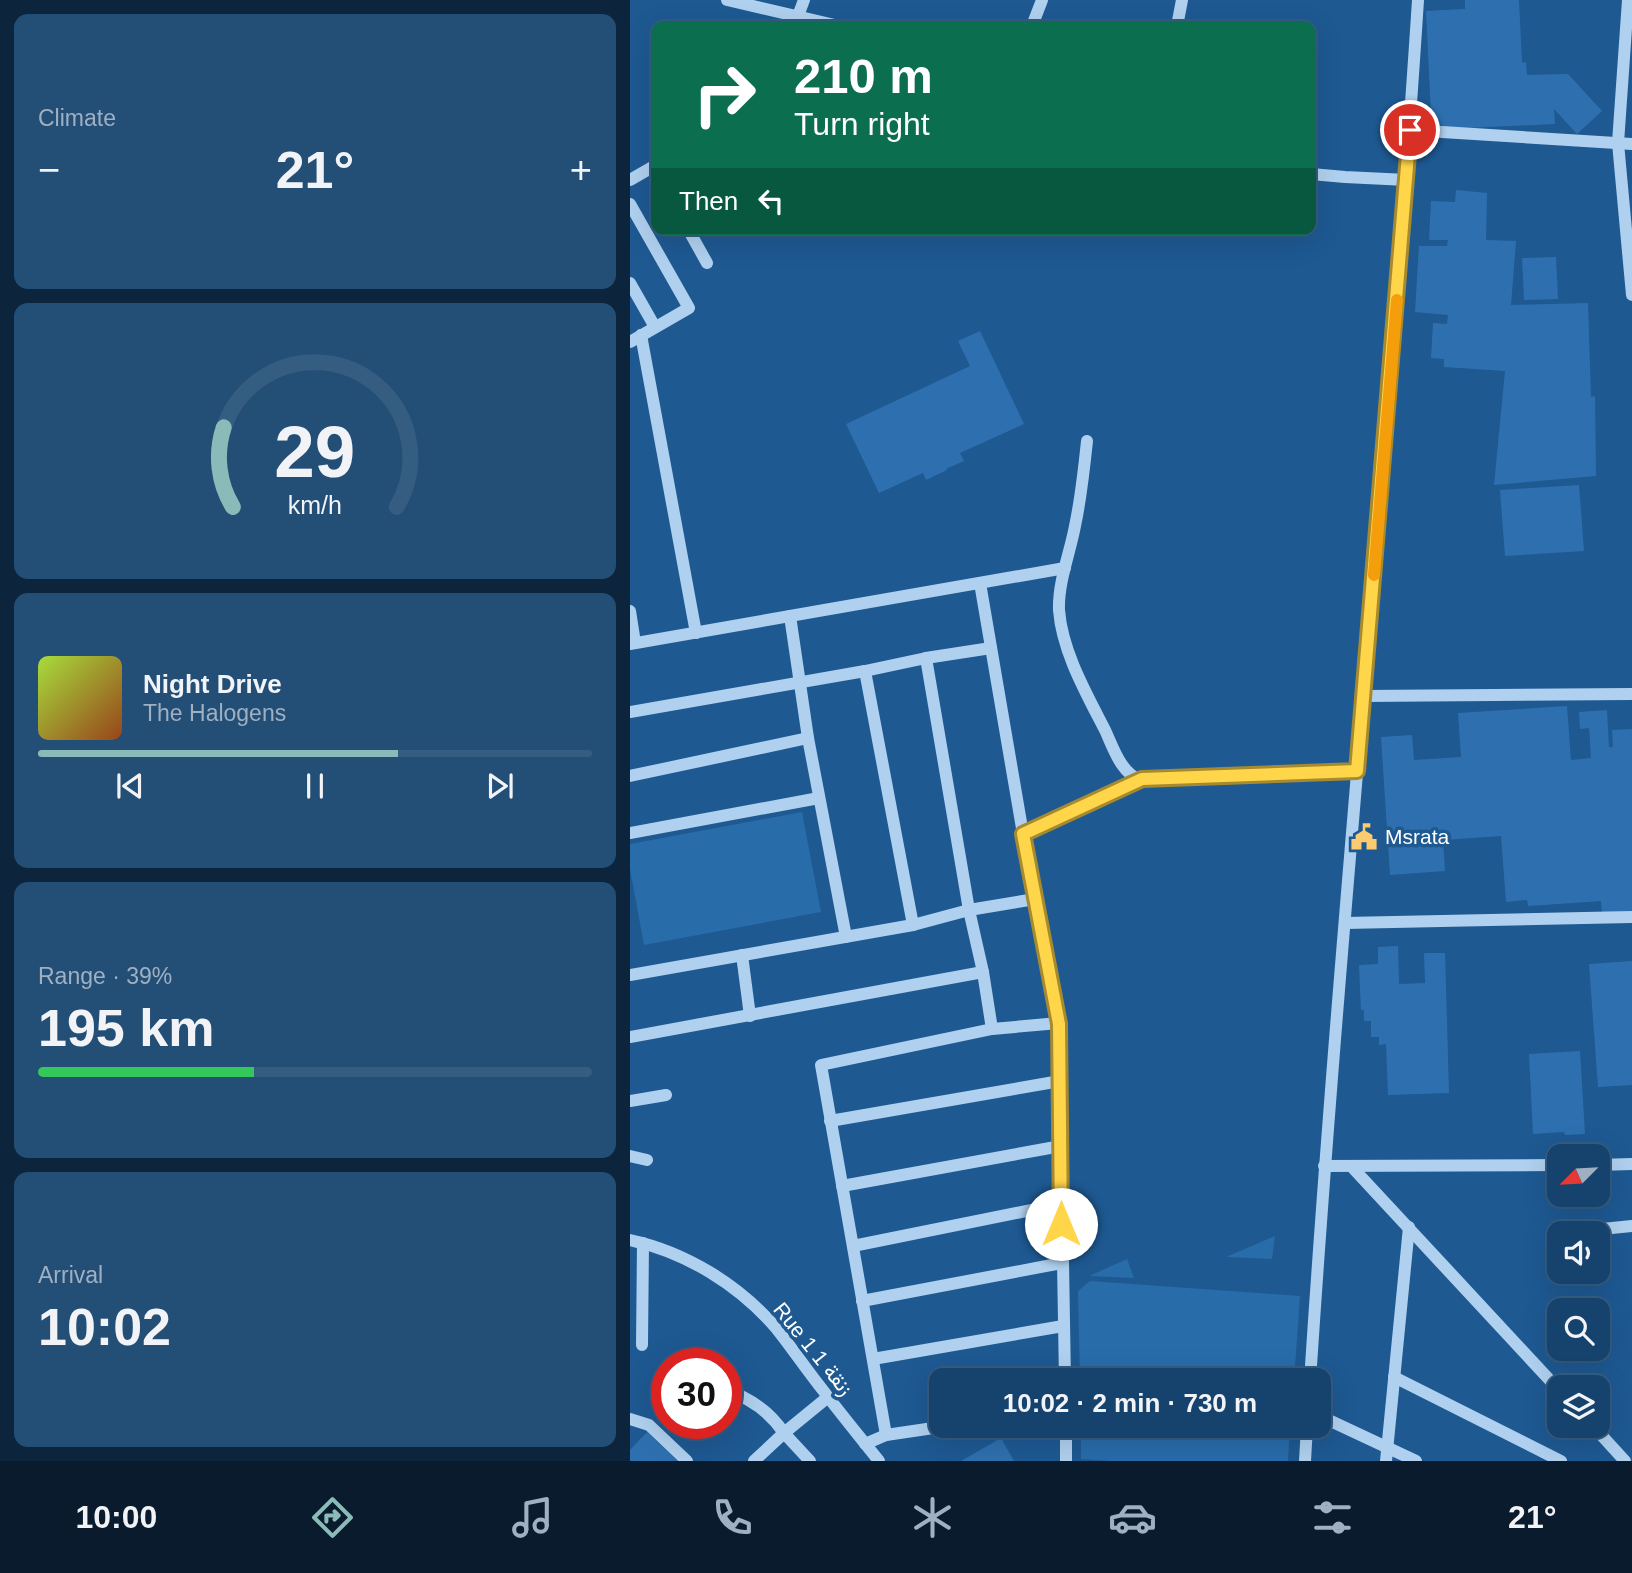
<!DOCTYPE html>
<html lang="en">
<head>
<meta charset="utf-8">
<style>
	:root { --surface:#16436e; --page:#234e76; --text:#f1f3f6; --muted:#9eb0c2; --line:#355c81; --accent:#8bbbb9 }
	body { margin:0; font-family:Helvetica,Vazirmatn,sans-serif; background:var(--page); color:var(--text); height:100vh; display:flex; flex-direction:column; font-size:26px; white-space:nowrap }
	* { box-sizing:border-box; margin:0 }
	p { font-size:23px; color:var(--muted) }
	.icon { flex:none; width:38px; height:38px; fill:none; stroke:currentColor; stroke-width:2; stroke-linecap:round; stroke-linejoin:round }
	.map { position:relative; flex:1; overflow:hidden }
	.details { display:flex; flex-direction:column; gap:14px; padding:14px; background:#0c253c; width:630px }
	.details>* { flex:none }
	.top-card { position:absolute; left:21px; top:21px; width:665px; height:214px; border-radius:14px; box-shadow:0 7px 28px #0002,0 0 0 2px var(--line); background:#0b6e4f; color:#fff; overflow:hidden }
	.needle { width:46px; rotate:246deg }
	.fabs { position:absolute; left:917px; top:1144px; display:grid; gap:14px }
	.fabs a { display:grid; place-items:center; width:63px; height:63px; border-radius:14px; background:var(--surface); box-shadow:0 7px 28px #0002,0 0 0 2px var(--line); font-size:35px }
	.speed { position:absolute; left:21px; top:1348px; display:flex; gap:14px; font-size:35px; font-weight:700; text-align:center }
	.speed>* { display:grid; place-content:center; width:91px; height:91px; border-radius:50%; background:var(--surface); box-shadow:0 7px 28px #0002,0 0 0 2px var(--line); line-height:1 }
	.speed .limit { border:10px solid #d22; background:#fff; color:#111 }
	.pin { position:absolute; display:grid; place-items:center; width:60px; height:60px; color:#fff; margin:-30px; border:4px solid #fff; border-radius:50%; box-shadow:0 2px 7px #0007 }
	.me { position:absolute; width:77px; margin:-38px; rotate:0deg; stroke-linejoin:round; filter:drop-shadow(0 0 5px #0008) }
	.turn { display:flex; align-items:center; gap:24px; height:147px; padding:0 28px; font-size:32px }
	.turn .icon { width:91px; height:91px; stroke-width:2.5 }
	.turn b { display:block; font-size:49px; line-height:60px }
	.then { display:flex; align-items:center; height:66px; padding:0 28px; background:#0003; gap:14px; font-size:26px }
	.big { font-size:52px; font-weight:700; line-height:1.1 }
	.details .tile { flex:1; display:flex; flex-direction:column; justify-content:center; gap:10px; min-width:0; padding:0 24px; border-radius:14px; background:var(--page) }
	.details .dial { align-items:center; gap:0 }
	.dial svg { height:182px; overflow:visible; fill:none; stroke:var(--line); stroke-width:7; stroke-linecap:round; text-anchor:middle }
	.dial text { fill:var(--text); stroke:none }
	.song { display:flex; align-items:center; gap:21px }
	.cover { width:84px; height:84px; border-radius:10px; background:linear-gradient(135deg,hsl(80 70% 55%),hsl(20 70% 35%)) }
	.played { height:7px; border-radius:4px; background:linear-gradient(90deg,var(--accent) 65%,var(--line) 65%) }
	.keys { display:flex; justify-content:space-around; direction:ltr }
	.heat { display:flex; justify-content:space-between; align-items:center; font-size:38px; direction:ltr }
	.charge { height:10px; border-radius:5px; background:linear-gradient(90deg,#34c759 39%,var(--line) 0) }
	.trip { position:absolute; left:299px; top:1368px; width:402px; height:70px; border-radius:14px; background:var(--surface); box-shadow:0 7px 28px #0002,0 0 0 2px var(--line); font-weight:700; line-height:70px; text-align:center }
	.menu { display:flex; height:112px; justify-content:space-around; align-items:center; background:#091b2c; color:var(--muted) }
	.menu .icon { width:49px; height:49px }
	.menu .current { color:var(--accent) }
	.menu b { font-size:32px; color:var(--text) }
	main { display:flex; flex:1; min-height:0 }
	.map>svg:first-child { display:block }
	.green { fill:#286caa }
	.building { fill:#2e70af }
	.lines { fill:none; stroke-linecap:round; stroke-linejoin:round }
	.minor { stroke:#afd0ee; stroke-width:12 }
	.route-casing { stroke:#a68a30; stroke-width:18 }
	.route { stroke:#ffd54a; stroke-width:12 }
	.slow { stroke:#f59e0b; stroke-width:12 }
	.labels { text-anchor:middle; stroke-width:7; stroke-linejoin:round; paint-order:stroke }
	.poi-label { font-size:21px; fill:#fff; stroke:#1e5992; text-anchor:start }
	.street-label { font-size:21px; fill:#fff; stroke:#1e5992 }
</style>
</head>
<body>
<main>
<section class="details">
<div class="tile"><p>Climate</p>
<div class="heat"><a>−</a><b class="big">21°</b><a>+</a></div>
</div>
<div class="tile dial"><svg viewBox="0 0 100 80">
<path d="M14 69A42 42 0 1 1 86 69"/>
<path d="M14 69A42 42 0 0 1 10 34" stroke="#8bbbb9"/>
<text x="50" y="56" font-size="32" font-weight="700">29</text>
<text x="50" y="72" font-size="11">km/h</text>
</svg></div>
<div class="tile">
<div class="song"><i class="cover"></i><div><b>Night Drive</b><p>The Halogens</p></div></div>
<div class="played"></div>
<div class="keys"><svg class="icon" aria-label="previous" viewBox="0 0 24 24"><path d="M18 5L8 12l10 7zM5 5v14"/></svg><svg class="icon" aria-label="pause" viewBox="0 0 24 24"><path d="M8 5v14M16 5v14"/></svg><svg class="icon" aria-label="next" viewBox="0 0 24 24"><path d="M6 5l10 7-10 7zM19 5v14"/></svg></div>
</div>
<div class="tile"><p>Range · 39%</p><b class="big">195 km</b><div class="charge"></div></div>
<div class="tile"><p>Arrival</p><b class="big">10:02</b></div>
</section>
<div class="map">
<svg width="1002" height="1461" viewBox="0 0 1002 1461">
	<rect width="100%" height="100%" fill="#1e5992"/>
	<g class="green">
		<polygon points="172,812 191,912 14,945 0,869 0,844"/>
		<polygon points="645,1236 642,1259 596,1257"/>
		<polygon points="497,1259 504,1278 459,1276"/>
		<polygon points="460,1281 670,1296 664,1381 450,1381 448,1291"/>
		<polygon points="451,1426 660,1426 658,1461 481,1461 451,1459"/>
	</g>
	<g class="building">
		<polygon points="835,0 889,0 892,63 896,62 897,75 938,74 972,111 947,134 924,109 925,124 815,129 801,114 796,11 835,9"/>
		<polygon points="826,190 857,193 856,240 886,241 881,305 958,303 961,397 965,396 966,476 864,485 875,371 814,367 814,359 801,358 803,323 817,324 818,315 785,312 789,246 817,246 818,240 799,240 801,201 825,202"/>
		<polygon points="926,257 928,299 894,300 892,258"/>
		<polygon points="350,331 394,424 330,453 334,461 316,469 317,470 296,480 293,473 249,493 216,424 340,366 328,341"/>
		<polygon points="949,485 954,551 875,556 870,490"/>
		<polygon points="937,706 941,760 961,758 959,728 950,729 949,712 977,710 979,747 983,747 982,730 1002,729 1002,911 972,913 971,901 898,906 897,900 876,902 871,836 813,840 815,871 760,875 751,737 782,735 784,760 831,757 828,713"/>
		<polygon points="768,946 769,984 795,983 794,953 815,953 819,1093 758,1095 756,1044 749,1045 749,1037 741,1037 741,1021 734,1021 734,1010 731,1010 729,965 748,964 748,947"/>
		<polygon points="1002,961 1002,1085 968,1087 959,964"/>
		<polygon points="950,1051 955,1134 935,1135 934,1132 903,1134 899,1054"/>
		<polygon points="17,1432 48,1461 0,1461 0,1450"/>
		<polygon points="371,1438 384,1461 331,1461"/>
	</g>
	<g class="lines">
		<g class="minor">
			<polyline points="97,0 209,26"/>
			<polyline points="998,0 988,143 1002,295"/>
			<polyline points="168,16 174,0"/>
			<polyline points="402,26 412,0"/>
			<polyline points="547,26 552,0"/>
			<polyline points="780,130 1002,144"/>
			<polyline points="681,174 715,177 777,180"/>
			<polyline points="0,180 26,165"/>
			<polyline points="0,204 59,308 0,342"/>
			<polyline points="58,229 77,263"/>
			<polyline points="0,283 25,327"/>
			<polyline points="11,335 66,633"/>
			<path d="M 457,441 C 454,470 451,498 445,526 C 440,553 428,582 429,610 C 432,651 456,693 475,730 C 483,747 491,774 511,780 L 727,771"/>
			<polyline points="350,583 393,834 429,1023 435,1381"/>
			<polyline points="0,611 5,643"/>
			<polyline points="160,616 178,738 216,937"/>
			<polyline points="0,644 435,568"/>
			<polyline points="296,658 339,910 353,972 362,1029"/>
			<polyline points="235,671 283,925"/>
			<polyline points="734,696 1002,694"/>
			<polyline points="0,712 235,671 296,658 361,648"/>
			<polyline points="0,776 178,738"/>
			<polyline points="0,833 189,798"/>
			<polyline points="393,834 511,780"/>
			<polyline points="715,923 1002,917"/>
			<polyline points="112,955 120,1016"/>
			<polyline points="0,975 283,925 339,910 405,899"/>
			<polyline points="0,1037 353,972"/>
			<polyline points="0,1101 36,1095"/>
			<polyline points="200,1121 430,1081"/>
			<polyline points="0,1156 17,1160"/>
			<polyline points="968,1165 1002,1164"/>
			<polyline points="694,1166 929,1165"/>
			<polyline points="721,1166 929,1390"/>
			<polyline points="212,1186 431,1146"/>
			<polyline points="922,1234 1002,1226"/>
			<path d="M 0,1240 C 56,1252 109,1285 146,1328 C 162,1348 176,1369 192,1389 C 210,1413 230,1437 249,1461"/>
			<polyline points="223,1246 431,1204"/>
			<polyline points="232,1301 432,1263"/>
			<polyline points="12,1345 13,1243"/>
			<polyline points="243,1359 433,1326"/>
			<polyline points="764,1377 931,1461"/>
			<path d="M 680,1381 C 710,920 758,461 788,0"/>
			<path d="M 96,1390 C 120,1398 140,1412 154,1433 L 198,1397"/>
			<polyline points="690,1416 786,1461"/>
			<polyline points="0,1419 19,1425 57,1461"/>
			<polyline points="436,1426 436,1461"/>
			<polyline points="963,1426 995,1461"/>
			<polyline points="256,1435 191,1065 362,1029 429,1023"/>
			<polyline points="235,1444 256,1435 317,1426"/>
			<polyline points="124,1461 154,1433 180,1461"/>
			<polyline points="675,1461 677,1426"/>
			<polyline points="756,1461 779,1227"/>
		</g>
	</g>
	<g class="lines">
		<g class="route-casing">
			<polyline id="route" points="431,1224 429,1024 393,834 512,779 727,771 780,130"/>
		</g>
		<use href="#route" class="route"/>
		<polyline class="slow" points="744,575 767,300"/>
	</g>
	<defs>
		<g id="civic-bare" transform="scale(2.1)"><path d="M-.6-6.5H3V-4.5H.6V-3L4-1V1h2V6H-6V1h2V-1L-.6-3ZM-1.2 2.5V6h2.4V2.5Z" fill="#fcca6f" stroke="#1e5992" stroke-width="2.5" paint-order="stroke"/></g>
	</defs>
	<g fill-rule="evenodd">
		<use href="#civic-bare" x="734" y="837"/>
	</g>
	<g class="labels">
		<g class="poi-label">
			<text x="755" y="844">Msrata</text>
		</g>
		<g class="street-label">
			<text transform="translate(183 1349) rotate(51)" y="7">Rue 1 زنقة 1</text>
		</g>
	</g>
</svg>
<div class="fabs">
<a><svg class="needle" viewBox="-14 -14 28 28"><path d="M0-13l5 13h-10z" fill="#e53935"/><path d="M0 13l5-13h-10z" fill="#9eb0c2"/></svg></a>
<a><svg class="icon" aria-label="sound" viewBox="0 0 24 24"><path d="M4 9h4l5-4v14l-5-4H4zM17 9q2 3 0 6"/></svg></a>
<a><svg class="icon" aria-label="search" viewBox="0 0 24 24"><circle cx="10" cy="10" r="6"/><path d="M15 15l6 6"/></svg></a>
<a><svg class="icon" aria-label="layers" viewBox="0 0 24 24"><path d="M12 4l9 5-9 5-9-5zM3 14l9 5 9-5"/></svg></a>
</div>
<div class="speed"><div class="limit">30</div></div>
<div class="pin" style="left:780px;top:130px;background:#d93025"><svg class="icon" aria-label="arrive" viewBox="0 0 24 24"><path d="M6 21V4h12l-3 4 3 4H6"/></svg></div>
<svg class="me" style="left:431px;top:1224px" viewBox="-20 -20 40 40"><circle r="19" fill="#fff"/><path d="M0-13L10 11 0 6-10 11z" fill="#ffd54a"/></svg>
<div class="trip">10:02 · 2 min · 730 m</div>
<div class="top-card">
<div class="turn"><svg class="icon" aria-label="right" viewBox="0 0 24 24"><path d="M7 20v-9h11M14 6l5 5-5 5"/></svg><div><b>210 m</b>Turn right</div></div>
<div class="then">Then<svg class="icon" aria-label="left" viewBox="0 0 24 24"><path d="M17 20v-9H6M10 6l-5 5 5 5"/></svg></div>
</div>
</div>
</main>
<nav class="menu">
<b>10:00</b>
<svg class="icon current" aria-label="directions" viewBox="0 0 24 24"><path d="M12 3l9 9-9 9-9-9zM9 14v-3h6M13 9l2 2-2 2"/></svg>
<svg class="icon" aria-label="music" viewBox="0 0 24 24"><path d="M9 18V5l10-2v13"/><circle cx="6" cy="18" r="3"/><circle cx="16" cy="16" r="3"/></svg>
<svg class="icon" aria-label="phone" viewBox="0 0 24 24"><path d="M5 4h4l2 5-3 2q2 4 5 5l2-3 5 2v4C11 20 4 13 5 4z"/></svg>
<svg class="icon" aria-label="climate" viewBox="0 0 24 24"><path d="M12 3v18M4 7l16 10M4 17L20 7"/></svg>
<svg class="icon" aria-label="car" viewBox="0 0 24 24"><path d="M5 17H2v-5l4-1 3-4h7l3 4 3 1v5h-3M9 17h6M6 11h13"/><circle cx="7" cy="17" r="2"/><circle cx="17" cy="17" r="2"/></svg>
<svg class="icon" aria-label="filters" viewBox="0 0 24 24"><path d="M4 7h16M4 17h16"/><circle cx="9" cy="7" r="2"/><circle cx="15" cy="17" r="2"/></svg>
<b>21°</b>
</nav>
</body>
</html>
